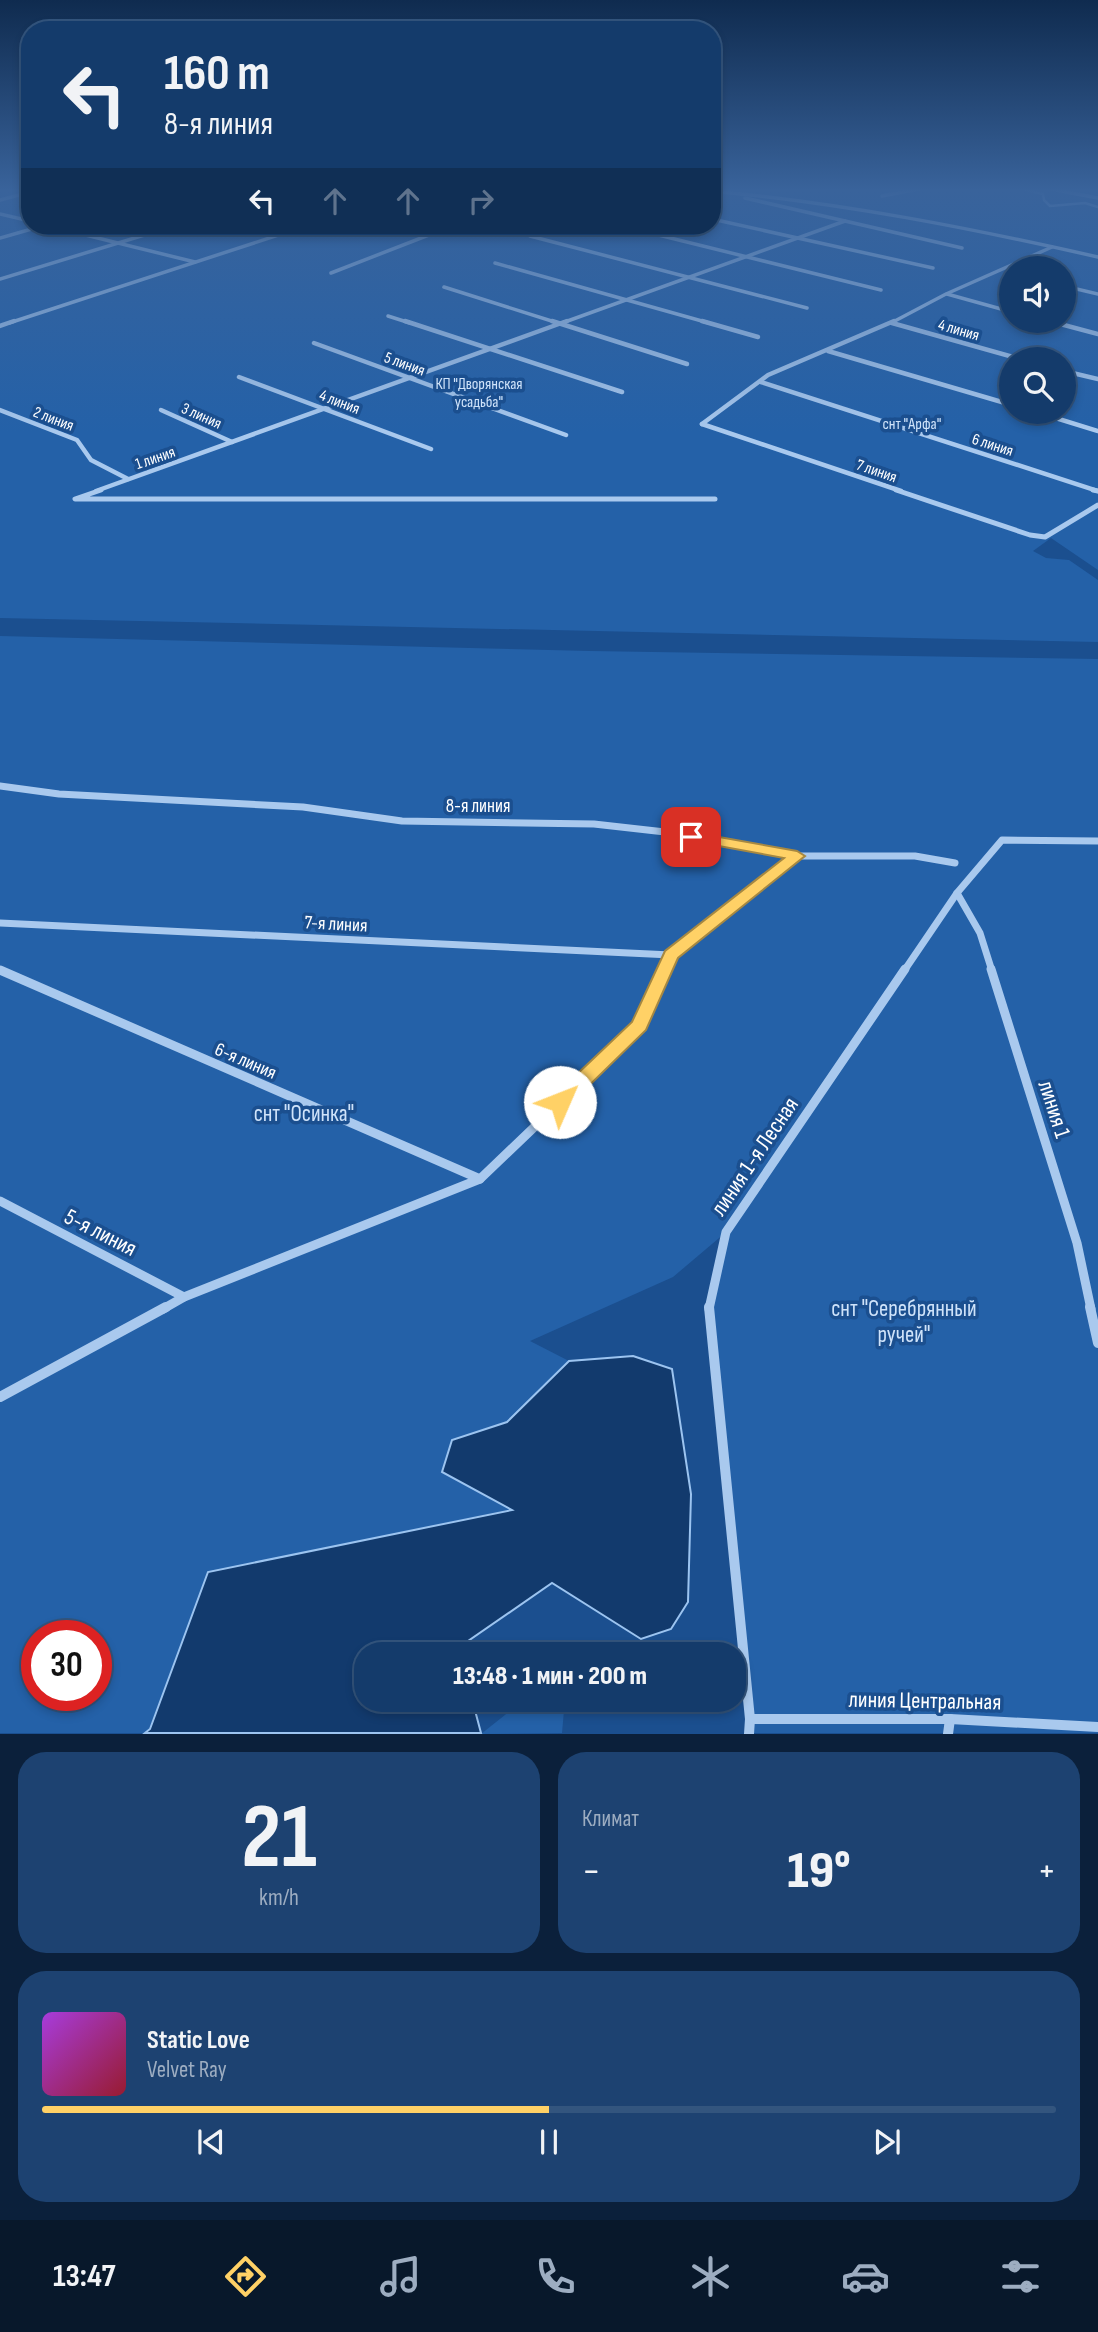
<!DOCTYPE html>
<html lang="ru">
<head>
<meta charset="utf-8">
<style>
	:root { --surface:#143b6b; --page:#1d4271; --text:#f1f3f6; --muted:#9dadc1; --line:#33557e; --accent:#ffd166 }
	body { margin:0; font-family:"Sofia Sans Condensed",sans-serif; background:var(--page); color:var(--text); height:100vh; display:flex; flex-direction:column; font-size:26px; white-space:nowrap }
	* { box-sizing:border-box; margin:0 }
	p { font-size:23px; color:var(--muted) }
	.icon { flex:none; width:38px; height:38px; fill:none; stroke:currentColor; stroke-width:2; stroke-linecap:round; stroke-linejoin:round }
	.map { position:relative; height:1734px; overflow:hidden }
	.drawer { display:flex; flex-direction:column; gap:18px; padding:18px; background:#0b203b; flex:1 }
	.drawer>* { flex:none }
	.top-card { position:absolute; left:21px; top:21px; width:700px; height:214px; border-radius:28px; box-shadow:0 4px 10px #0003,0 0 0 2px var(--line); background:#143b6b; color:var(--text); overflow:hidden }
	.fabs { position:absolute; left:999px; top:256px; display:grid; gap:14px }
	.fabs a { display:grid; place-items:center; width:77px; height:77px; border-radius:50%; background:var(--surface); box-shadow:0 4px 10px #0003,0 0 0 2px var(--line); font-size:35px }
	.speed { position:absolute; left:21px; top:1620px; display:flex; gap:14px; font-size:35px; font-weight:700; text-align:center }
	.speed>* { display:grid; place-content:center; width:91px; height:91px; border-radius:50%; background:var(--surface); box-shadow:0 4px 10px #0003,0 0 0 2px var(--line); line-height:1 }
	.speed .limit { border:10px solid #d22; background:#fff; color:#111 }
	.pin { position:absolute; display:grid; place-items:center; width:60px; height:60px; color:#fff; margin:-30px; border-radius:14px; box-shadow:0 4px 10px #0006 }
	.me { position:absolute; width:77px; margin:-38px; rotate:46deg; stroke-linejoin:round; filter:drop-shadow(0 0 5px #0008) }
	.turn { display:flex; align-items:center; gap:24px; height:147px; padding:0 28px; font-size:32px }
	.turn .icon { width:91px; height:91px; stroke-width:2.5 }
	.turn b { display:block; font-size:49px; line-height:60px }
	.lanes { display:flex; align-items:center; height:66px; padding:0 28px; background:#0003; justify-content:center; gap:35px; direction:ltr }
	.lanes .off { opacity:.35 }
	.big { font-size:52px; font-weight:800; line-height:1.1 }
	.drawer .card { flex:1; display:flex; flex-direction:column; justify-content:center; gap:10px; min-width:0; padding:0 24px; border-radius:28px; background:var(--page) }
	.drawer .dial { align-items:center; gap:0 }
	.dial b { font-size:91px; line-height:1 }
	.song { display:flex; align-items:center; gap:21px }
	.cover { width:84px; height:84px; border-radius:10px; background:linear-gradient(135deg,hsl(280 70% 55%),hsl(350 70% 35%)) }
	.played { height:7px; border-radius:4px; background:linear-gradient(90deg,var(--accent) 50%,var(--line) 50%) }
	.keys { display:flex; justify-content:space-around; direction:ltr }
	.heat { display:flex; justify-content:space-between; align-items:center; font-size:38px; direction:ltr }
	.drawer .tiles { flex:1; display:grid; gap:18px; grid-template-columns:1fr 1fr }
	.card:last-child { grid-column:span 2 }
	.trip { position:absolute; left:354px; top:1642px; width:392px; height:70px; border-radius:28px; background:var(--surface); box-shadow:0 4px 10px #0003,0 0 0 2px var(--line); font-weight:800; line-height:70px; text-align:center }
	.tabs { display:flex; height:112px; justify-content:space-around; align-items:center; background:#08182b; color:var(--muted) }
	.tabs .icon { width:49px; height:49px }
	.tabs .on { color:var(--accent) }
	.tabs b { font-size:32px; color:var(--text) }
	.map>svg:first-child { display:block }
	.green { fill:#2461a8; fill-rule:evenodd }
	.water { fill:#123a6d; stroke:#9cc4f0; stroke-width:2 }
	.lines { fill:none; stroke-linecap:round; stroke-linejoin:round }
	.stream { stroke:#9cc4f0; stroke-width:2.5 }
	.street-far5 { stroke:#a9c9ee; stroke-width:3.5 }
	.street-far4 { stroke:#a9c9ee; stroke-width:4.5 }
	.street-far3 { stroke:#a9c9ee; stroke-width:5 }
	.street-far2 { stroke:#a9c9ee; stroke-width:7 }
	.street-far1 { stroke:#a9c9ee; stroke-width:9 }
	.street { stroke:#a9c9ee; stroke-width:10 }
	.route { fill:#ffd166; stroke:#a68842; stroke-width:2 }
	.labels { text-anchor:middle; stroke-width:7; stroke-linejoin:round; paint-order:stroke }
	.far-street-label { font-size:16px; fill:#fff; stroke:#1b4f8f }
	.far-park-label { font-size:16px; fill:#cfe3fa; stroke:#1b4f8f }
	.street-label { font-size:19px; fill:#fff; stroke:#1b4f8f }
	.near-street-label { font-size:23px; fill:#fff; stroke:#1b4f8f }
	.near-park-label { font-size:23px; fill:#cfe3fa; stroke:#1b4f8f }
</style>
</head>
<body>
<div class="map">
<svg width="1098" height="1734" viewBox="0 0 1098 1734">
	<rect width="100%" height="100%" fill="#1b4f8f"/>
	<g class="green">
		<path d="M 0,189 L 30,189 L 30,226 L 712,226 L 712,189 L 1098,189 L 1098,570 L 1051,538 L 1033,551 L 1046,558 L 1069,560 L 1098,580 L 1098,642 L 0,618 ZM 1012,268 L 1064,268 L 1064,320 L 1012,320 ZM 1012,359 L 1064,359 L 1064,411 L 1012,411 Z"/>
		<path d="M 0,636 L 590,651 L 1098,659 L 1098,1733 L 749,1733 L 709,1309 L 725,1233 L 673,1277 L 530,1341 L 569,1361 L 507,1422 L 452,1440 L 513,1509 L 209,1572 L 149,1729 L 145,1733 L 0,1733 ZM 37,1636 L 96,1636 L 96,1696 L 37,1696 Z"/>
		<polygon points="525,1699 565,1699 562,1733 481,1734"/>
	</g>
	<polygon class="water" points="633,1356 672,1369 691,1494 688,1602 671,1629 641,1639 552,1583 458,1648 459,1654 366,1654 366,1699 472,1699 481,1733 145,1733 150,1729 208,1572 512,1510 442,1472 452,1440 507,1422 569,1361"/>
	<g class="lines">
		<polyline class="stream" points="1022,189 1043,194 1044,200 1050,206 1085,203 1098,207"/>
		<g class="street-far5">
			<polyline points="1051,189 1098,198"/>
			<path d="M 712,191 C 843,203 970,228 1098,257"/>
			<polyline points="882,196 919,189"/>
			<polyline points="745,198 962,248"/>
			<polyline points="0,200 30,192"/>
			<polyline points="0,214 30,221"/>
			<polyline points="712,219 933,268"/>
			<polyline points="49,226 195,262"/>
			<polyline points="476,226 483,226"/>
			<polyline points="622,226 881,290"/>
			<polyline points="530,236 807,308"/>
			<polyline points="0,238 42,226"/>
			<polyline points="495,263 709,323"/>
			<polyline points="331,273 452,226"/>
			<polyline points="0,279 174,226"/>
			<polyline points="1064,286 1098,294"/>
			<polyline points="444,287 558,323"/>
			<polyline points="947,294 1012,312"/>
			<polyline points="388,316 410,323"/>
			<polyline points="1044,320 1056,323"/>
			<polyline points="9,323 306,226"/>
			<polyline points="562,323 845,221"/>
			<polyline points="891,323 946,294 1052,247"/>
		</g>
		<g class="street-far4">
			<polyline points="405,321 622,392"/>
			<polyline points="552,321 687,364"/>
			<polyline points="702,321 758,337"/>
			<polyline points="1049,321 1098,334"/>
			<polyline points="892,323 1020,359"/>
			<polyline points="0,326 14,321"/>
			<polyline points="314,343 566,435"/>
			<polyline points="828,351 1012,405"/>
			<polyline points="1064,371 1098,379"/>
			<polyline points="239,377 431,449"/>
			<polyline points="761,382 1098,491"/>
			<polyline points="0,410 77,440 91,460 128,479"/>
			<polyline points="161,410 232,442"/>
			<polyline points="1033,411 1098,431"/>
			<polyline points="702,424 901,491"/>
			<polyline points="702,424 768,375 894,321"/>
			<polyline points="96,491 567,321"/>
		</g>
		<g class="street-far3">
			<polyline points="101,490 75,499 715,499"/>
			<polyline points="896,490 1030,535 1045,537 1098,505"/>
			<polyline points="1093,490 1098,491"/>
		</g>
		<g class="street-far2">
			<polyline points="0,786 59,794 303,807 402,821 594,824 665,832 797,856 915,856 955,863"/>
			<polyline points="957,893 980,933 992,971"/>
			<polyline points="0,923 671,955"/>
			<polyline points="664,971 671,955 797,856"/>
			<polyline points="904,971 957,893 1002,840 1098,841"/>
		</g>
		<g class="street-far1">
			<polyline points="991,969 1077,1243 1091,1309"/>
			<polyline points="0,970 480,1179"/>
			<polyline points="0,1201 184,1297"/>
			<polyline points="163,1309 184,1297 480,1179 640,1026 665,969"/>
			<polyline points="709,1309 726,1232 905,969"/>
		</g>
		<g class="street">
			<polyline points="709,1307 750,1719 749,1734"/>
			<polyline points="1090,1307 1098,1343"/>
			<polyline points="0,1397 166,1307"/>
			<polyline points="750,1719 950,1719 1098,1727"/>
			<polyline points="948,1734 950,1719"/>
		</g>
	</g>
	<linearGradient id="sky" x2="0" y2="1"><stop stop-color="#0f2b4f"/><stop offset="0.44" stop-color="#39639b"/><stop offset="1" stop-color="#39639b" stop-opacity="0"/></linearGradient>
	<rect width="1098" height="432" fill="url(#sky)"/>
	<polygon class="route" points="691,832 797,851 805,856 678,958 646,1030 567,1107 553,1107 550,1102 553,1097 632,1022 665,951 784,858 686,840 683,837 686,834"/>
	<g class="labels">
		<g class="far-street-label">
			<text transform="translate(959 329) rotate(16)" y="6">4 линия</text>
			<text transform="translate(405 363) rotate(20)" y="6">5 линия</text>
			<text transform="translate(340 401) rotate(21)" y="6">4 линия</text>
			<text transform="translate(202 415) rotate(24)" y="6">3 линия</text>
			<text transform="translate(54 418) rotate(21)" y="6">2 линия</text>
			<text transform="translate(993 444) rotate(18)" y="6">6 линия</text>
			<text transform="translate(155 457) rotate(-19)" y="6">1 линия</text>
			<text transform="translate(877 470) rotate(19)" y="6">7 линия</text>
		</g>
		<g class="far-park-label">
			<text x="479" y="389">КП "Дворянская<tspan x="479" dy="18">усадьба"</tspan></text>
			<text x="912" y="429">снт "Арфа"</text>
		</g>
		<g class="street-label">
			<text x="478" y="812">8-я линия</text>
			<text transform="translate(336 923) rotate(3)" y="7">7-я линия</text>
			<text transform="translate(246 1060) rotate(23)" y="7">6-я линия</text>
		</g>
		<g class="near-street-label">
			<text transform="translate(1055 1109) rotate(72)" y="8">линия 1</text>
			<text transform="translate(754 1156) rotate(-56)" y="8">линия 1-я Лесная</text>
			<text transform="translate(101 1232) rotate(27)" y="8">5-я линия</text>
			<text transform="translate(925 1700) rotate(1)" y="8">линия Центральная</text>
		</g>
		<g class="near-park-label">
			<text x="304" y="1121">снт "Осинка"</text>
			<text x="904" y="1316">снт "Серебрянный<tspan x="904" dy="26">ручей"</tspan></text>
		</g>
	</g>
</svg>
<div class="fabs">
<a><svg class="icon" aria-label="sound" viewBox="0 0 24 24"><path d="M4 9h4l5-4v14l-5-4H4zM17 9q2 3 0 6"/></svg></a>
<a><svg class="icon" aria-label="search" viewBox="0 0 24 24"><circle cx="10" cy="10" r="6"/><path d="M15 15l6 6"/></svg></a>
</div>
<div class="speed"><div class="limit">30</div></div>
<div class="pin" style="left:691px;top:837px;background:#d93025"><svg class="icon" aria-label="arrive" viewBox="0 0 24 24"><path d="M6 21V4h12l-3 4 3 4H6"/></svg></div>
<svg class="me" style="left:560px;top:1102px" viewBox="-20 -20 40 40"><circle r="19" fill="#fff"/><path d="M0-13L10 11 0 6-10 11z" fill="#ffd166"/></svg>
<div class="trip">13:48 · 1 мин · 200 m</div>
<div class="top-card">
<div class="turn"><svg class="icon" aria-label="left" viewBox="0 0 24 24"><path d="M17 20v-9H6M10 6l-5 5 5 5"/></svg><div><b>160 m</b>8-я линия</div></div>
<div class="lanes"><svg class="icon" aria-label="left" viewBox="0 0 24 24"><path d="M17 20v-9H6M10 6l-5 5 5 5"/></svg><svg class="icon off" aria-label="ahead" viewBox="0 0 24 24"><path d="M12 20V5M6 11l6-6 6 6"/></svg><svg class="icon off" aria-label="ahead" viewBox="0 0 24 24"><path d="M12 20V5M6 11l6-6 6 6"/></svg><svg class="icon off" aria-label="right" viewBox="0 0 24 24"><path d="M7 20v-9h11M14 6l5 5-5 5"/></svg></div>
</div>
</div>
<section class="drawer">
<div class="tiles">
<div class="card dial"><b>21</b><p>km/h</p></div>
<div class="card"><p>Климат</p>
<div class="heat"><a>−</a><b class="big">19°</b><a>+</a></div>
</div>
<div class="card">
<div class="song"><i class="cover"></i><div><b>Static Love</b><p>Velvet Ray</p></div></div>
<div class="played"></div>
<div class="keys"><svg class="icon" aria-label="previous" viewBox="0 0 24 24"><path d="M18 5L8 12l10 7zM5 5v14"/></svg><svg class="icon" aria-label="pause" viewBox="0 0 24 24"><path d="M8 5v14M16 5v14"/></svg><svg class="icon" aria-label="next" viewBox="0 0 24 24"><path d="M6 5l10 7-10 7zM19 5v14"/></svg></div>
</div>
</div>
</section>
<nav class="tabs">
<b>13:47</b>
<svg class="icon on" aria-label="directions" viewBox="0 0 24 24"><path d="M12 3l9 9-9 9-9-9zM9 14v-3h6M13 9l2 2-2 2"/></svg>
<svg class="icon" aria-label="music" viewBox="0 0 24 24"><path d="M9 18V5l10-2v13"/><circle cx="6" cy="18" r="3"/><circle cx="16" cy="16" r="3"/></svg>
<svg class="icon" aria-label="phone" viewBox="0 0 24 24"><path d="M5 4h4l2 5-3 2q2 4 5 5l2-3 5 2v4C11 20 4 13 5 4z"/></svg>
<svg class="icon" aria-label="climate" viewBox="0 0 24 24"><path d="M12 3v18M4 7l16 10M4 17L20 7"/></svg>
<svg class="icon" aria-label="car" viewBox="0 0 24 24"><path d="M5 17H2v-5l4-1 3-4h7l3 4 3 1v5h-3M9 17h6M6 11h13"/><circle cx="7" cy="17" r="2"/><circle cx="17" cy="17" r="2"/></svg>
<svg class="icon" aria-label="filters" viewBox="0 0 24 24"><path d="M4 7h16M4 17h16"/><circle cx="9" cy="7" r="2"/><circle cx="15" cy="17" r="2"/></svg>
</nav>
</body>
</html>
